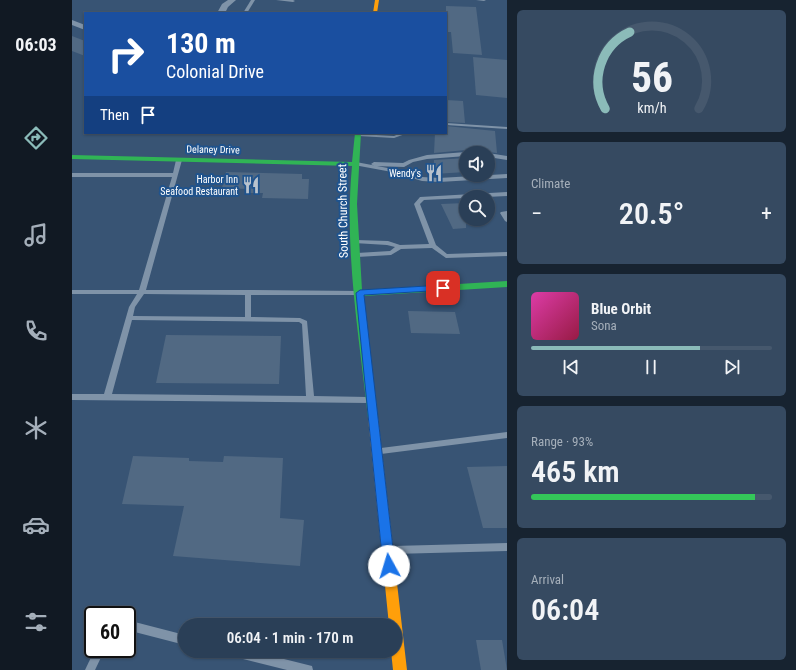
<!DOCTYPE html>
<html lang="en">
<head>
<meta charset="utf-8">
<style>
	:root { --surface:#2a3f57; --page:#364a61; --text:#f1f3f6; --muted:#a5afba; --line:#46586d; --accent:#8bbbb9 }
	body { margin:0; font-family:"Roboto Condensed",sans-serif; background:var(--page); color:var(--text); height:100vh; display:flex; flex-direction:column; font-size:15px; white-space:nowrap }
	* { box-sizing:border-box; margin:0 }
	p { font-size:13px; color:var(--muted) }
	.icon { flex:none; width:22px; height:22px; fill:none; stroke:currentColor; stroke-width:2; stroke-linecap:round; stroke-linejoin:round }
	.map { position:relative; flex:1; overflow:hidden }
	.sheet { display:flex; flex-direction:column; gap:10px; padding:10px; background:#172330; width:289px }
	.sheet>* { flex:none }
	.guide { position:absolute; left:12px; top:12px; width:363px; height:122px; border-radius:0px; box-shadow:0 1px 3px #0004,0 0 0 1px var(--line); background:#1a4fa0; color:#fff; overflow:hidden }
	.controls { position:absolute; left:387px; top:146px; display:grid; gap:8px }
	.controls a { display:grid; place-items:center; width:36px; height:36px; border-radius:50%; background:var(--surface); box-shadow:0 1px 3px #0004,0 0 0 1px var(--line); font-size:20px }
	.speed { position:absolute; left:12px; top:606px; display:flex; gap:8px; font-size:20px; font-weight:700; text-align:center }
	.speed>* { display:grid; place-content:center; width:52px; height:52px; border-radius:50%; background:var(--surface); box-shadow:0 1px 3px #0004,0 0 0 1px var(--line); line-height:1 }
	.speed .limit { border:2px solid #111; border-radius:6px; background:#fff; color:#111 }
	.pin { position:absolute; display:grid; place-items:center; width:34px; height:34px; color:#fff; margin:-17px; border-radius:8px; box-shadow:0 2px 6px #0006 }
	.me { position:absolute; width:44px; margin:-22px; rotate:354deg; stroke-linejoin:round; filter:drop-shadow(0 0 3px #0008) }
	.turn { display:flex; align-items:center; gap:14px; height:84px; padding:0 16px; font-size:18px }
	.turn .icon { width:52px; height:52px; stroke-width:2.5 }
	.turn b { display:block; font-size:28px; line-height:34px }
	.then { display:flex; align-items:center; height:38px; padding:0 16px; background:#0003; gap:8px; font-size:15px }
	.big { font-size:30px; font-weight:600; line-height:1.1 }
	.sheet .widget { flex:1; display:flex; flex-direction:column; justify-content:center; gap:6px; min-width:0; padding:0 14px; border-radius:6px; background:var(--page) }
	.sheet .dial { align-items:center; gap:0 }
	.dial svg { height:104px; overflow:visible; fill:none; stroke:var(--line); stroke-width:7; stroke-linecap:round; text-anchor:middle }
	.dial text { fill:var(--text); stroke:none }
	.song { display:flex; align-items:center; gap:12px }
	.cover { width:48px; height:48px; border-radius:6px; background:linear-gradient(135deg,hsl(320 70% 55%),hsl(340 70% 35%)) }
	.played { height:4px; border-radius:2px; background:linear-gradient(90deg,var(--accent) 70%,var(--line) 70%) }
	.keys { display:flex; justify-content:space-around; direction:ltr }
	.heat { display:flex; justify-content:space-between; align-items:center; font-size:22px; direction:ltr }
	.charge { height:6px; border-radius:3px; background:linear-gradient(90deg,#34c759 93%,var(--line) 0) }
	.trip { position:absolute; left:106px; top:618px; width:224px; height:40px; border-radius:20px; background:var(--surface); box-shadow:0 1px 3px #0004,0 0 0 1px var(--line); font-weight:600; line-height:40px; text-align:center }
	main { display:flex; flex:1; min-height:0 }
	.tab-bar { display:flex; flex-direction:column; width:72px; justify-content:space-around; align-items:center; background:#111923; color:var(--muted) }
	.tab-bar .icon { width:28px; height:28px }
	.tab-bar .active { color:var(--accent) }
	.tab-bar b { font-size:18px; color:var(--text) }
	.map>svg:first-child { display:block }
	.building { fill:#516983 }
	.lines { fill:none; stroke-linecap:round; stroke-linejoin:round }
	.lane { fill:#7f93a8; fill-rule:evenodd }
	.street { fill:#7f93a8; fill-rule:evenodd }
	.fast { fill:#30b455; fill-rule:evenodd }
	.slow { fill:#ff9f0a; fill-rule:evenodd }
	.route { fill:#1a73e8; stroke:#114b97 }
	.labels { text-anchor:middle; stroke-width:4; stroke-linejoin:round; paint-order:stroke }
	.far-street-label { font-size:10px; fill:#fff; stroke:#1f538d }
	.far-poi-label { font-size:10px; fill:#fff; stroke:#1f538d; text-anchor:end }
	.street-label { font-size:12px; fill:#fff; stroke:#1f538d }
</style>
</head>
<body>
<main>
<nav class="tab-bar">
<b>06:03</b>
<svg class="icon active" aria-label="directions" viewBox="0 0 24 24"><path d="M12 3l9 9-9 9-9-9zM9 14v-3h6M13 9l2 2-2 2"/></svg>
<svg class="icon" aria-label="music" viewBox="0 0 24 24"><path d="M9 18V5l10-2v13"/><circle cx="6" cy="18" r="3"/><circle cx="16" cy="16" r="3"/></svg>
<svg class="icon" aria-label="phone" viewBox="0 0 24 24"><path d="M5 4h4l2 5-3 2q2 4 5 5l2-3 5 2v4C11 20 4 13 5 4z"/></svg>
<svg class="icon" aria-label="climate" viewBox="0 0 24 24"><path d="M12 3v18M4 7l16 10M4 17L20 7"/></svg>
<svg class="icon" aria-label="car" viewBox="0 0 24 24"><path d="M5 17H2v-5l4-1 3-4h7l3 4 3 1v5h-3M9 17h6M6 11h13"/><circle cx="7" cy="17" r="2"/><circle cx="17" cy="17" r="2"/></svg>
<svg class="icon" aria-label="filters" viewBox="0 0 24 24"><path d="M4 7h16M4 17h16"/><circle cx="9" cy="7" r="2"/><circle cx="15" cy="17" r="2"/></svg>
</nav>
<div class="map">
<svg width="435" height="670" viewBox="0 0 435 670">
	<rect width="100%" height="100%" fill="#385474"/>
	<g class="building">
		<polygon points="374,6 404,7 410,55 381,53 379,32 374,32"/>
		<polygon points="0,36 13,41 13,56 0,51"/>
		<polygon points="401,57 435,60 435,98 404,95"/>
		<polygon points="374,100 391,101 393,123 374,122"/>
		<polygon points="374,126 423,131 425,153 394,150 362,153 363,133 374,133"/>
		<polygon points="394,158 394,172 362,174 362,160"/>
		<polygon points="154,172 230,174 230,179 237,179 236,199 190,198 191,193 176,193 176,189 150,188"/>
		<polygon points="394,203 394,228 381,229 369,204"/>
		<polygon points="336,311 383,312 388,334 339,333"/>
		<polygon points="94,335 209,336 207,384 84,383"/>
		<polygon points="61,456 117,458 117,461 151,462 152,456 211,458 208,518 232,520 228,566 101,556 112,506 50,504"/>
		<polygon points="435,466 435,528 411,528 395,467"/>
		<polygon points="404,640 430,640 435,670 409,670"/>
	</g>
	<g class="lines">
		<g class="lane">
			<polygon points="179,0 183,0 175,13 171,13"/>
			<polygon points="204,0 221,0 223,1 221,2"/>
			<polygon points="404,0 414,0 412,1"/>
			<polygon points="374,123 435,127 435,129 374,125"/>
			<polygon points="329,133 336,133 322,138 286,136 284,135 286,134 322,136"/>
			<polygon points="394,152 396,153 394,153 394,156 355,159 341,162 332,167 302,166 299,164 302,162 331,163 337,160 355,155"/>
			<polygon points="416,153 435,156 435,160 416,157"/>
			<path d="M 107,158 L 110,160 L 74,290 L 176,290 L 288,291 L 289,293 L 288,295 L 179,295 L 179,317 L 228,318 L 235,321 L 242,396 L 296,397 L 299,398 L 300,400 L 299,402 L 296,403 L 0,400 L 0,394 L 32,394 L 57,307 L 65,294 L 0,294 L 0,290 L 67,290 L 100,177 L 0,177 L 0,173 L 101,173 L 104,160 ZM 72,294 L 173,295 L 173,317 L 61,316 L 63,307 ZM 60,320 L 227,322 L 230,324 L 234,396 L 40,394 Z"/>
			<polygon points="284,162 321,169 350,177 367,178 435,174 435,178 367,182 350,181 320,172 282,165 281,164"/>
			<polygon points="435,192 435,196 352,200 348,204 364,245 375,254 435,252 435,256 374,258 360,248 329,249 319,255 285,257 282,255 285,253 318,251 323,247 315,245 282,243 281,242 282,241 284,240 316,241 328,245 357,244 342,204 348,197"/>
			<polygon points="435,211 435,222 433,221 428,213 429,212"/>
			<polygon points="435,432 435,438 309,454 306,453 305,451 306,449 309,448"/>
			<polygon points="435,543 435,551 321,554 318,553 316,550 318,547 321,546"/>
			<polygon points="55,620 113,635 113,645 55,630"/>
			<polygon points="23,649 33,649 23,670 13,670"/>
			<polygon points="154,651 180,651 240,666 241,670 215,670 155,655"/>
		</g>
		<g class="street">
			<polygon points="156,0 164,0 156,7 153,13 145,13 150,4"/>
			<polygon points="0,20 13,25 13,30 0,25"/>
		</g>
		<path class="fast" d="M 283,133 L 289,133 L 285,204 L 290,290 L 435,281 L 435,287 L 291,296 L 306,418 L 305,421 L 301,422 L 297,421 L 296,418 C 287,335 272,250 280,166 L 0,159 L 0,155 L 280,162 Z"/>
		<g class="slow">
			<polygon points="303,0 307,0 305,13 301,13"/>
			<polygon points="301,414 305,415 306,418 335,670 321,670 319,651 323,651 323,625 317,625 296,418 297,415"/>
		</g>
	</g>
	<polygon class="route" points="371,285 374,286 375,288 374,290 292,295 323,566 321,570 317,572 313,570 311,566 284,293 288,290"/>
	<defs>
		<g id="restaurant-bare" transform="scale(1.38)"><path d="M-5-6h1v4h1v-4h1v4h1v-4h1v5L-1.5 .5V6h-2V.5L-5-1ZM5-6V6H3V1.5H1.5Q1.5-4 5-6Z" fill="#b9c3ce" stroke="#1f538d" stroke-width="2.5" paint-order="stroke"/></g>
	</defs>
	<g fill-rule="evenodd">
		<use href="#restaurant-bare" x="362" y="173"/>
		<use href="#restaurant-bare" x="179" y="185"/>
	</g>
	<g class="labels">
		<g class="far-street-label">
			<text transform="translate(141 149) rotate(1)" y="4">Delaney Drive</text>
		</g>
		<g class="far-poi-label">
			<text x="349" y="177">Wendy's</text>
			<text x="166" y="183">Harbor Inn<tspan x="166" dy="12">Seafood Restaurant</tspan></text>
		</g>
		<g class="street-label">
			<text transform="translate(271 211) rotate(-91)" y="4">South Church Street</text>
		</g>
	</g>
</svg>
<div class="controls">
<a><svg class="icon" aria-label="sound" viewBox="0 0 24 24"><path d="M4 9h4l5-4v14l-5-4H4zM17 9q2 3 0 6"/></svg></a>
<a><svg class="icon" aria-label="search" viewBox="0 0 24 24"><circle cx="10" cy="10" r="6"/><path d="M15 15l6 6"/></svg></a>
</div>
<div class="speed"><div class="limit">60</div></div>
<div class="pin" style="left:371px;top:288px;background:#d93025"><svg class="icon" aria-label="arrive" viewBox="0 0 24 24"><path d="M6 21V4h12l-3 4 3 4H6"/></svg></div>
<svg class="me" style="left:317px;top:566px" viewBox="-20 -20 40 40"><circle r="19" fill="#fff"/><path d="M0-13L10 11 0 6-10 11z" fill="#1a73e8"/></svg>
<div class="trip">06:04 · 1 min · 170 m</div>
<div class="guide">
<div class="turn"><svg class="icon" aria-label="right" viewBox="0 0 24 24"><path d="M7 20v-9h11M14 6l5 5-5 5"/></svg><div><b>130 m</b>Colonial Drive</div></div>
<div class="then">Then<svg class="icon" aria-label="arrive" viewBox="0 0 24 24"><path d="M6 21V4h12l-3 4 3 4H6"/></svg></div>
</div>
</div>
<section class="sheet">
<div class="widget dial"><svg viewBox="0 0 100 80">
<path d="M14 69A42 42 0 1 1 86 69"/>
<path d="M14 69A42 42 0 0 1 33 10" stroke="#8bbbb9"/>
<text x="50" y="56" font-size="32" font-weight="700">56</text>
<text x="50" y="72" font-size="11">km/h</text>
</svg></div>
<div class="widget"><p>Climate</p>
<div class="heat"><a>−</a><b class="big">20.5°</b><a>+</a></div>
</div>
<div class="widget">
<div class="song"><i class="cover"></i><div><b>Blue Orbit</b><p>Sona</p></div></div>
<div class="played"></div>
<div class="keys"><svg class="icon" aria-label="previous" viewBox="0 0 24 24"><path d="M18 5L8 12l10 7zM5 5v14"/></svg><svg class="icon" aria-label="pause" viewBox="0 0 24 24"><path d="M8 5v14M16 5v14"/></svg><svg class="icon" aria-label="next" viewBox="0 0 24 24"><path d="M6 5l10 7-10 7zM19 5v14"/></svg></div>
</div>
<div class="widget"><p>Range · 93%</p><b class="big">465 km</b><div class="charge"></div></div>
<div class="widget"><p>Arrival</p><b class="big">06:04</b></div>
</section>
</main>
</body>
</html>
